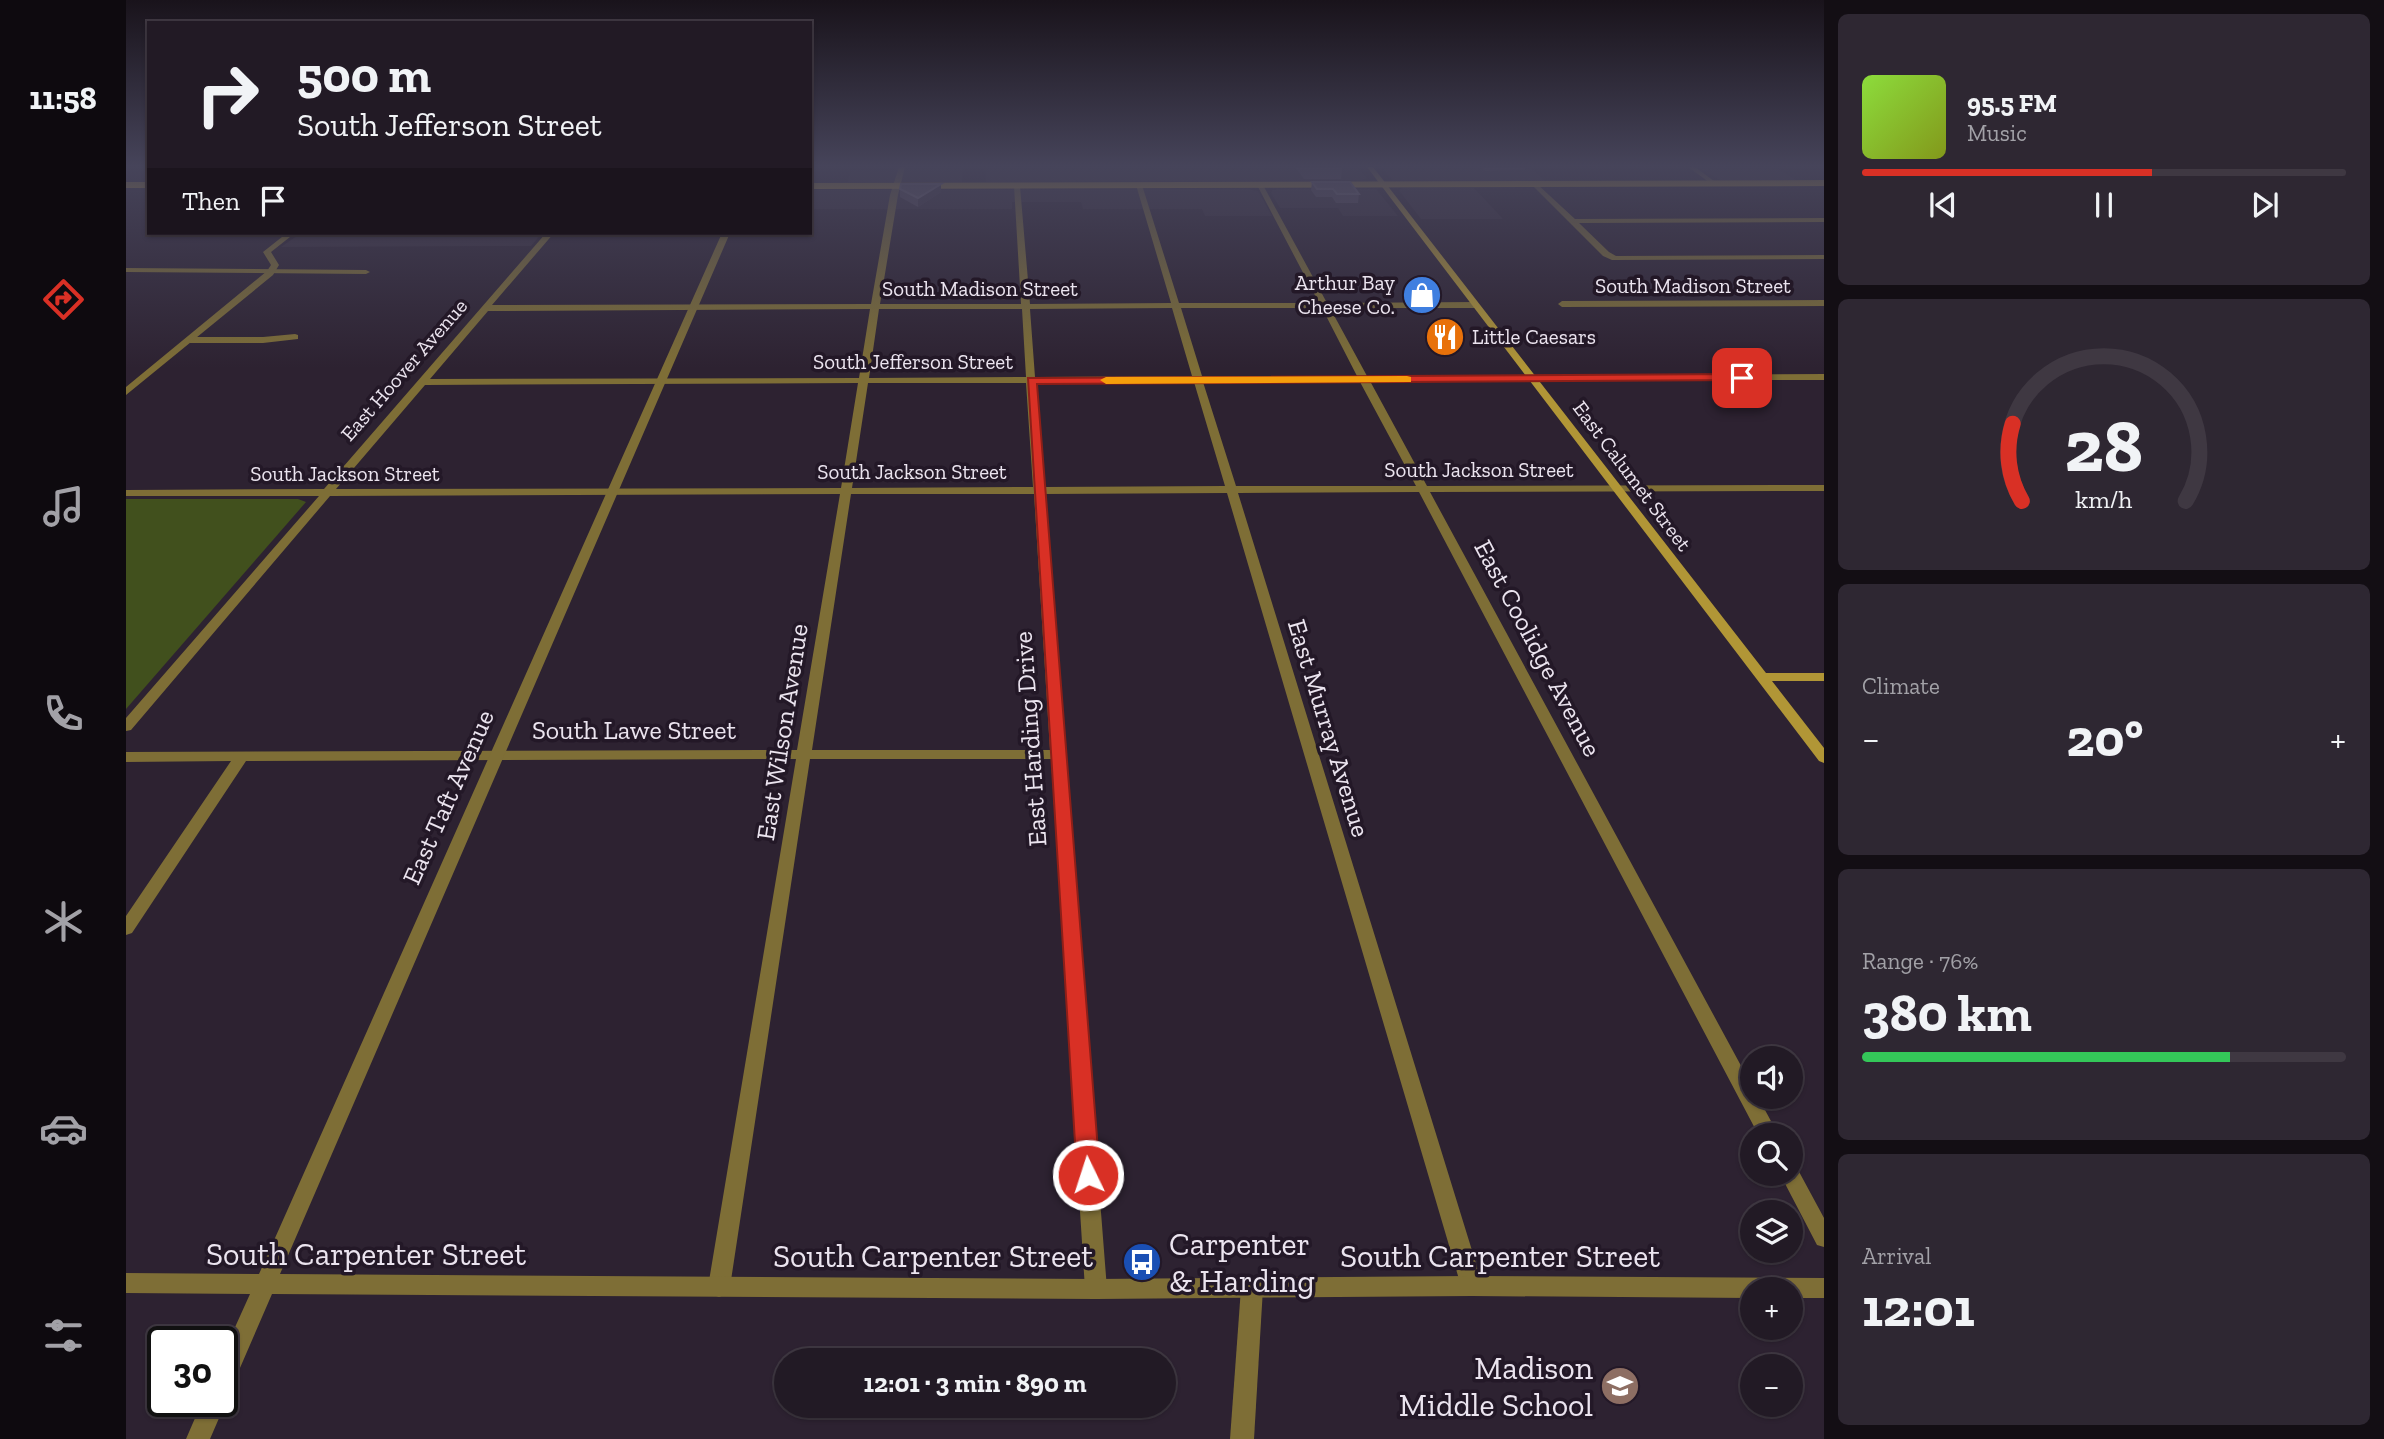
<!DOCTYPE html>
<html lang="en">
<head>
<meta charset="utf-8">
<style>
	:root { --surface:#221a25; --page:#2e2732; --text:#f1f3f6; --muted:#a2a1a7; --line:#3f3842; --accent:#d93025 }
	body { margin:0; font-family:"Zilla Slab",serif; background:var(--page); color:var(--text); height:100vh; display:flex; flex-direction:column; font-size:26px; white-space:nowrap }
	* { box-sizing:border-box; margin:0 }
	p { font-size:23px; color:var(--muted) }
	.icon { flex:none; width:38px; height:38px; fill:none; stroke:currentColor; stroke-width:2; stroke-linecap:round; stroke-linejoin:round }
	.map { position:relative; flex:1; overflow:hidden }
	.drawer { display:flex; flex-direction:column; gap:14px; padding:14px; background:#130e14; width:560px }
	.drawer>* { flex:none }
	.banner { position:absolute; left:21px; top:21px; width:665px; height:214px; border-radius:0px; box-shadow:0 2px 5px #0004,0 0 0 2px var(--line); background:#221a25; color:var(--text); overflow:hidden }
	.tools { position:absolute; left:1614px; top:1046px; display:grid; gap:14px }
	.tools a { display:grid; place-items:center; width:63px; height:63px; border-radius:50%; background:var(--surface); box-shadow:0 2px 5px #0004,0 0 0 2px var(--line); font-size:35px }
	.speed { position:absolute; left:21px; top:1326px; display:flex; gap:14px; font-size:35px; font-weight:700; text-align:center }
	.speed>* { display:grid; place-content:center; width:91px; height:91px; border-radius:50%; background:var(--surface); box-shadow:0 2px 5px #0004,0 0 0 2px var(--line); line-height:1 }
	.speed .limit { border:4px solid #111; border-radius:10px; background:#fff; color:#111 }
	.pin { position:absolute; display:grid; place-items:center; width:60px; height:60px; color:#fff; margin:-30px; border-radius:14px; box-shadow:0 4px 10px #0006 }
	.me { position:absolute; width:77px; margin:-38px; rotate:356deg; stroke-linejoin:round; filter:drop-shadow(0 0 5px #0008) }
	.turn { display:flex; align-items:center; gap:24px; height:147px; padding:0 35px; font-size:32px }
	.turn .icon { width:91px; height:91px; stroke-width:2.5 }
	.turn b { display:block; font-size:49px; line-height:60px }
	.then { display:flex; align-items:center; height:66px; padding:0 35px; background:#0003; gap:14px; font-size:26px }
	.big { font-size:52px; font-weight:700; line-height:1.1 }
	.drawer .widget { flex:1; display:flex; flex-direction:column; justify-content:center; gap:10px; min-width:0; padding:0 24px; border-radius:10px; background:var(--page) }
	.drawer .dial { align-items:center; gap:0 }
	.dial svg { height:182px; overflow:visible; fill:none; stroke:var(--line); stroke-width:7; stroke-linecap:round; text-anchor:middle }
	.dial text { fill:var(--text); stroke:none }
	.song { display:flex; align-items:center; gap:21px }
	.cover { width:84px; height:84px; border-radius:10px; background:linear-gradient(135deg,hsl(90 70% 55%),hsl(70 70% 35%)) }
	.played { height:7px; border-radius:4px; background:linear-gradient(90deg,var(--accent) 60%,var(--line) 60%) }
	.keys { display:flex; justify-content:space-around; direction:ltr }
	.heat { display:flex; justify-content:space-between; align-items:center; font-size:38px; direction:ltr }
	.charge { height:10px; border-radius:5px; background:linear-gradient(90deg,#34c759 76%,var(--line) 0) }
	.trip { position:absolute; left:648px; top:1348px; width:402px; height:70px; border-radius:35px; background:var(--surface); box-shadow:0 2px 5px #0004,0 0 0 2px var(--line); font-weight:700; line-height:70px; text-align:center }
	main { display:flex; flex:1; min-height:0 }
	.tabs { display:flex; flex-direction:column; width:126px; justify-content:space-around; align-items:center; background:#0e0a0f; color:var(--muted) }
	.tabs .icon { width:49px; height:49px }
	.tabs .current { color:var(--accent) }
	.tabs b { font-size:32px; color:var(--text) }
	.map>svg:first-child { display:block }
	.commercial { fill:#382d3c }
	.green { fill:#41501d }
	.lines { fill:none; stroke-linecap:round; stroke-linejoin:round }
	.minor { fill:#7e6e36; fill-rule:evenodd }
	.tertiary { fill:#7e6e36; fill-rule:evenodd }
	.secondary { fill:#b19636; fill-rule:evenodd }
	.primary { fill:#d8b530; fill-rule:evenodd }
	.wall { fill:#584c5e }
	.shaded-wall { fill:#403545 }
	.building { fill:#685d6e; stroke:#7c7282; stroke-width:2 }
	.route { fill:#d93025; stroke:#8d1f18; stroke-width:2 }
	.slow { fill:#f59e0b }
	.labels { text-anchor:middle; stroke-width:7; stroke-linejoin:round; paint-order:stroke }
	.far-poi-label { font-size:21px; fill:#ebe4ef; stroke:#231827; text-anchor:end }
	.far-street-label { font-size:21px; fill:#ebe4ef; stroke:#231827 }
	.street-label { font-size:26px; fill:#ebe4ef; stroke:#231827 }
	.near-poi-label { font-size:32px; fill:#ebe4ef; stroke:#231827; text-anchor:start }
	.near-street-label { font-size:32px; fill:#ebe4ef; stroke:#231827 }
</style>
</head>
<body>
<main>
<nav class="tabs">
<b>11:58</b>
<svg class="icon current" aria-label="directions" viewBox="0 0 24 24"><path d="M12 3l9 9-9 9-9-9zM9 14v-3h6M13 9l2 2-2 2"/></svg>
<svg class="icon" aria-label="music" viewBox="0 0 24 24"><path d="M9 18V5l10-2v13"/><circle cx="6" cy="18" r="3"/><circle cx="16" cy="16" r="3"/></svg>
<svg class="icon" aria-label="phone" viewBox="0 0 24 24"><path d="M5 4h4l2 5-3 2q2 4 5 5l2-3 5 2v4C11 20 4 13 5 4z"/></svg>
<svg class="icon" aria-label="climate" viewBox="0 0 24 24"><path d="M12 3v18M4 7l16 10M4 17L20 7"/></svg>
<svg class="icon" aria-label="car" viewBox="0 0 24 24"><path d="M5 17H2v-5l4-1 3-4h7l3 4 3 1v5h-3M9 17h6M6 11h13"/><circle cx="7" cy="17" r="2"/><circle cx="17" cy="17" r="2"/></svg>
<svg class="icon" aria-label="filters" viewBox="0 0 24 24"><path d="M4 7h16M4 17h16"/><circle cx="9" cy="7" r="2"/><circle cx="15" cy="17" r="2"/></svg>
</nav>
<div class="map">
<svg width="1698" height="1439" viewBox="0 0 1698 1439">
	<rect width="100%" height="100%" fill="#2d2231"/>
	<g class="commercial">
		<polygon points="769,167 837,167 836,182 722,182 725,170 768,170"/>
		<polygon points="860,167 1231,167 1241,178 1236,180 860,182"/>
		<polygon points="1254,167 1404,167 1419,181 1267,180"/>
		<polygon points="1572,167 1649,167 1670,180 1594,180"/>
		<polygon points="1276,188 1348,188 1377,219 1295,219 1275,193 1273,190"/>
		<polygon points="1122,189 1132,191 1146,216 1079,216 1076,209 957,209 955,202 886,202 886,209 684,209 684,190"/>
		<polygon points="1155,189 1250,189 1272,216 1217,216 1212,208 1154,208 1145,193 1146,190"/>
		<polygon points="175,233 416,233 405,246 155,247"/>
	</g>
	<polygon class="green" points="0,499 172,499 180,502 0,709"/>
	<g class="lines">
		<g class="minor">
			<path d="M 773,167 L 779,167 L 772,195 L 754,304 L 895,304 L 888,186 L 891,184 L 894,186 L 904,304 L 1045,303 L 1010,185 L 1013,183 L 1016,185 L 1053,303 L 1193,303 L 1131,185 L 1134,183 L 1137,185 L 1201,303 L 1349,302 L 1353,305 L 1349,308 L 1204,308 L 1241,376 L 1698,374 L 1698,380 L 1244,381 L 1301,486 L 1698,485 L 1698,491 L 1304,492 L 1626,1086 L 1626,1097 L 1632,1097 L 1653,1136 L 1633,1136 L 1293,492 L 1112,493 L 1357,1286 L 1354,1293 L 1346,1296 L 1338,1293 L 1335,1286 L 1101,493 L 919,494 L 981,1289 L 978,1296 L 970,1299 L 962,1296 L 959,1289 L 925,759 L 684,759 L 604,1287 L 601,1294 L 593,1297 L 585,1294 L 582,1287 L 670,759 L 120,761 L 6,933 L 0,935 L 0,916 L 105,761 L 0,762 L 0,752 L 671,750 L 714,494 L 204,496 L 5,730 L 0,731 L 0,718 L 193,496 L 0,496 L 0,490 L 198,489 L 420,233 L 428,233 L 366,305 L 745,304 L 764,195 ZM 1046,308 L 1066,376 L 909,377 L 904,309 ZM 1055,308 L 1196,308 L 1231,376 L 1076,376 ZM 744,309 L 733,378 L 304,379 L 362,311 ZM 753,309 L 896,309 L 900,377 L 743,378 ZM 1068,382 L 1099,486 L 918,487 L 910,383 ZM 1077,382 L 1234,382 L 1290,486 L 1110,486 ZM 732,383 L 715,488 L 210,489 L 299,385 ZM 742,383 L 900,383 L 907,487 L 726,488 ZM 725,494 L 908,494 L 924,750 L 686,750 Z"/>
			<polygon points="1562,167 1569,167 1592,184 1587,185"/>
			<polygon points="1406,183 1410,183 1449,219 1698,218 1698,222 1453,223 1483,252 1490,256 1698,255 1698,259 1486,260 1477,256 1406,185"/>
			<polygon points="0,268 240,270 244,272 240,274 0,272"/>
			<polygon points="1698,300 1698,306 1436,307 1432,304 1436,301"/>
			<polygon points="169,334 172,335 172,339 137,343 64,343 60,340 64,337 137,337"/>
			<polygon points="1664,1165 1671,1168 1698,1218 1698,1247 1691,1245 1654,1174 1664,1174"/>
			<polygon points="1126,1278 1134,1281 1137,1288 1128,1439 1104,1439 1115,1288 1118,1281"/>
		</g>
		<g class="tertiary">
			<polygon points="161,233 169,233 145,252 153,265 147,275 0,395 0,387 141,271 145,265 137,252"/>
			<polygon points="596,233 604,233 154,1274 970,1279 1346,1276 1698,1278 1698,1298 1664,1298 1664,1290 1626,1290 1626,1298 1346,1296 970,1299 146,1294 104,1391 96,1394 96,1356 124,1294 0,1293 0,1273 133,1274"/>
			<polygon points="96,1394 100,1402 84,1439 60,1439 76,1402 96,1402"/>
		</g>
		<polygon class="secondary" points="1241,167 1247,167 1640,673 1698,673 1698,681 1646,681 1698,748 1698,763 1693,761"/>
		<g class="primary">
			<polygon points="1698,180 1698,186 684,189 684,183"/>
			<rect x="0" y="182" width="23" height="6"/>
		</g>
	</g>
	<g class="wall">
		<polygon points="1169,167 1216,167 1215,179 1178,179"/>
		<polygon points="1355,167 1399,167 1399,170 1359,171"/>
		<polygon points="1186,182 1233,194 1232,203 1210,203 1206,197 1190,197 1185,190"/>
		<polygon points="774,189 815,192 792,207 774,197"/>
	</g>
	<polygon class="shaded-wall" points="815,184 815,192 792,207 792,198"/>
	<g class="building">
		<polygon points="1186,182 1224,182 1233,194 1211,194 1207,189 1191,189"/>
		<polygon points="775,184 815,184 792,198 774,189"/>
	</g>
	<linearGradient id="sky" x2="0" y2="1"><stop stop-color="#19131b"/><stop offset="0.45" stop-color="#46445a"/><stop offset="1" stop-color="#46445a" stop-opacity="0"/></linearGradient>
	<rect width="1698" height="368" fill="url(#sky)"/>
	<polygon class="route" points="1616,374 1621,378 1620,380 911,384 974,1175 971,1182 962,1185 954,1182 951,1175 902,378"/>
	<polygon class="slow" points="1281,376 1285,377 1285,382 980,384 974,380 980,377"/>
	<defs>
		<g id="shop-disc" transform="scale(2.0125)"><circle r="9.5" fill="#3f7fe0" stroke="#231827"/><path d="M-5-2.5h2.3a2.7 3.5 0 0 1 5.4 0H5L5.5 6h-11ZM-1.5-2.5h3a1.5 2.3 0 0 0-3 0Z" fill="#fff"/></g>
		<g id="restaurant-disc" transform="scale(2.0125)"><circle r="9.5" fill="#e8710a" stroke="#231827"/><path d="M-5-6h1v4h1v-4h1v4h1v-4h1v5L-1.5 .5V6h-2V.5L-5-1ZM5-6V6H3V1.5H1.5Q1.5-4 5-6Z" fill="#fff"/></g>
		<g id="bus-disc" transform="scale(2.0125)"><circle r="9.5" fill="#1a4fb4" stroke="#231827"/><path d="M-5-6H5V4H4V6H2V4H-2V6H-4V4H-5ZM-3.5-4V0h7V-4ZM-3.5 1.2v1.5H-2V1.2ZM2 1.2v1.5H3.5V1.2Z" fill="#fff"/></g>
		<g id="school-disc" transform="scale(2.0125)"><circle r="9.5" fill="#8d6e63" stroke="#231827"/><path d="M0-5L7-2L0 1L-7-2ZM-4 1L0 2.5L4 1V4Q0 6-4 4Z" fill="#fff"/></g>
	</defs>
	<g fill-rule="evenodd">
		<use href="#shop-disc" x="1296" y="295"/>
		<use href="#restaurant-disc" x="1319" y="337"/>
		<use href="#bus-disc" x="1016" y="1262"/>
		<use href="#school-disc" x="1494" y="1386"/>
	</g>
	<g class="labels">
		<g class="far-poi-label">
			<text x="1269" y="290">Arthur Bay<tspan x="1269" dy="24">Cheese Co.</tspan></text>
			<text x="1346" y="344" text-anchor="start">Little Caesars</text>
		</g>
		<g class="far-street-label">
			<text x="1567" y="293">South Madison Street</text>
			<text x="854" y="296">South Madison Street</text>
			<text x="787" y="369">South Jefferson Street</text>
			<text transform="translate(278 370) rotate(-49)" y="7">East Hoover Avenue</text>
			<text x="1353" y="477">South Jackson Street</text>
			<text x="786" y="479">South Jackson Street</text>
			<text x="219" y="481">South Jackson Street</text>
			<text transform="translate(1506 476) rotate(53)" y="7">East Calumet Street</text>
		</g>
		<g class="street-label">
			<text transform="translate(1412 648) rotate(62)" y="9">East Coolidge Avenue</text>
			<text transform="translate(1203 728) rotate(73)" y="9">East Murray Avenue</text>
			<text x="508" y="739">South Lawe Street</text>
			<text transform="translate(656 732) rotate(-81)" y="9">East Wilson Avenue</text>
			<text transform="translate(904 739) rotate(-94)" y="9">East Harding Drive</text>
			<text transform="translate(322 797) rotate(-66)" y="9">East Taft Avenue</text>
		</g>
		<g class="near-poi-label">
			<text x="1043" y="1255">Carpenter<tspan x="1043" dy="37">&amp; Harding</tspan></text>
			<text x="1467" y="1379" text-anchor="end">Madison<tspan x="1467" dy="37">Middle School</tspan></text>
		</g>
		<g class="near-street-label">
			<text x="240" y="1265">South Carpenter Street</text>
			<text x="807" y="1267">South Carpenter Street</text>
			<text x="1374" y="1267">South Carpenter Street</text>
		</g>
	</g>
</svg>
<div class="tools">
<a><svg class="icon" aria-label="sound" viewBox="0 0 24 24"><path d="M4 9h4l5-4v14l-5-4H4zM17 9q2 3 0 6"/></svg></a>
<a><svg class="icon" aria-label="search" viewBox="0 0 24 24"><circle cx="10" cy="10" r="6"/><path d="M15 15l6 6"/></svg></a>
<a><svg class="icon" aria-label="layers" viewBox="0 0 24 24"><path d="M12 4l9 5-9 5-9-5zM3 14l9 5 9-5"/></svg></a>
<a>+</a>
<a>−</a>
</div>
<div class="speed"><div class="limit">30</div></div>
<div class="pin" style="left:1616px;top:378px;background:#d93025"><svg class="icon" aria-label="arrive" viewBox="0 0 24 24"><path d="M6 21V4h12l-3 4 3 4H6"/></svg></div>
<svg class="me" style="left:962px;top:1175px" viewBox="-20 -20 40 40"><circle r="17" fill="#d93025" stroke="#fff" stroke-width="3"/><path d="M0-11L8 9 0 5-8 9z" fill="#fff"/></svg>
<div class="trip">12:01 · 3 min · 890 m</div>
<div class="banner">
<div class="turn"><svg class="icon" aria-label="right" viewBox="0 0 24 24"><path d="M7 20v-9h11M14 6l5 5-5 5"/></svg><div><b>500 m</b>South Jefferson Street</div></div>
<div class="then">Then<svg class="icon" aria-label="arrive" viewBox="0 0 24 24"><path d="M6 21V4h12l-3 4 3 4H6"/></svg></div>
</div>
</div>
<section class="drawer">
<div class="widget">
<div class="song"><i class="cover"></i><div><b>95.5 FM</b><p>Music</p></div></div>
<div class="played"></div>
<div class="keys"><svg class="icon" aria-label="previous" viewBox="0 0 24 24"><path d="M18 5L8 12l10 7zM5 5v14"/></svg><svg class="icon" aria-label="pause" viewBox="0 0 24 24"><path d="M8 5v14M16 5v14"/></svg><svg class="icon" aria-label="next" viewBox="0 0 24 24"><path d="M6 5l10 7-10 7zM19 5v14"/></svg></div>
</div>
<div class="widget dial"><svg viewBox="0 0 100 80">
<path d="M14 69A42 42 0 1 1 86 69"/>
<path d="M14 69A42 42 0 0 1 10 35" stroke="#d93025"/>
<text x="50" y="56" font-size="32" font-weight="700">28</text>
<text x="50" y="72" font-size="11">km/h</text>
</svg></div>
<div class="widget"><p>Climate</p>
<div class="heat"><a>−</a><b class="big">20°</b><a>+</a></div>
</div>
<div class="widget"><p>Range · 76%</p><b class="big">380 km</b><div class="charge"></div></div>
<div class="widget"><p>Arrival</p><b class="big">12:01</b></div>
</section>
</main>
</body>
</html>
